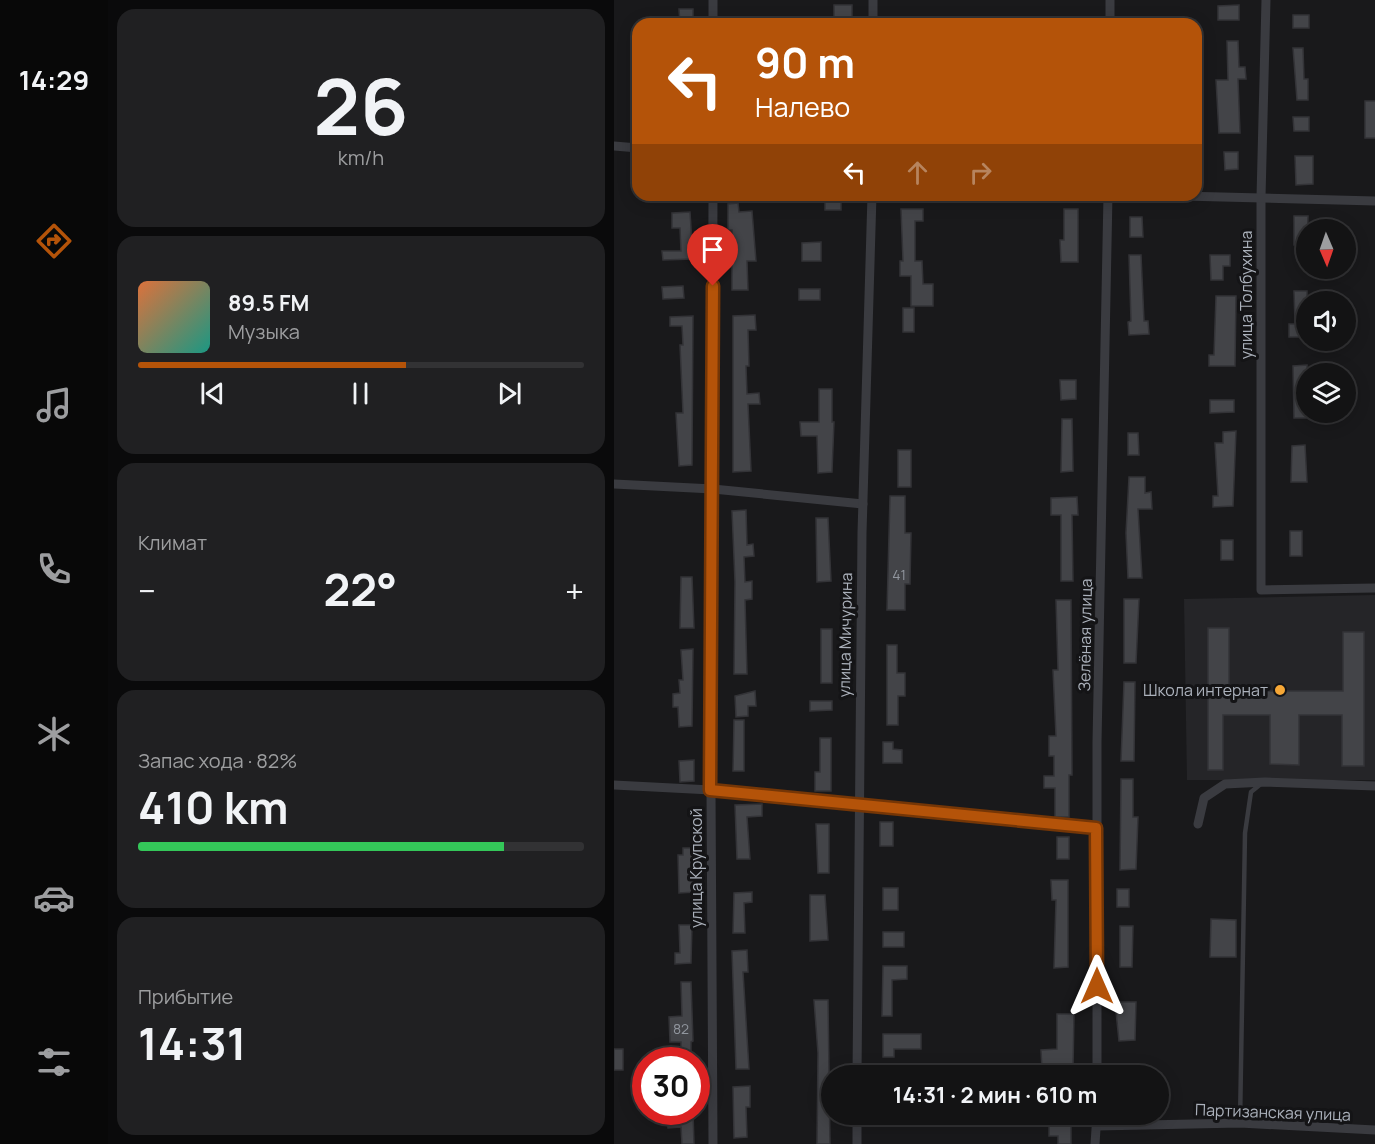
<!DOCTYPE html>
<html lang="ru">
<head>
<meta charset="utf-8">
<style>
	:root { --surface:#131314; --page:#202022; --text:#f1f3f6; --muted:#9d9ea0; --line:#323234; --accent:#b45309 }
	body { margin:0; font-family:Manrope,sans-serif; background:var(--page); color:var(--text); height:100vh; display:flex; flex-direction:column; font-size:22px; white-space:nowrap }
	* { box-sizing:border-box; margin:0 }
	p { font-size:20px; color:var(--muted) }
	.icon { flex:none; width:33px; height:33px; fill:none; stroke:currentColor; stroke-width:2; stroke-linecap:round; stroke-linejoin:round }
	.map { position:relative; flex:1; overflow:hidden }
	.drawer { display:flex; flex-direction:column; gap:9px; padding:9px; background:#0a0a0b; width:506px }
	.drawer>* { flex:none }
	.guide { position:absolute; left:18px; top:18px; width:570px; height:183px; border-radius:18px; box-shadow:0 3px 15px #0003,0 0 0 2px var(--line); background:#b45309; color:#fff; overflow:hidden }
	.needle { width:39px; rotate:178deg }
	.buttons { position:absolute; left:682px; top:219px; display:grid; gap:12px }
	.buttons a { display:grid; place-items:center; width:60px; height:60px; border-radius:50%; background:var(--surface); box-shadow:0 3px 15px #0003,0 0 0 2px var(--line); font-size:30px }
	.speed { position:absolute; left:18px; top:1047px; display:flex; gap:12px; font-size:30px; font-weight:700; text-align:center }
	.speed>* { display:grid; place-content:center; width:78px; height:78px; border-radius:50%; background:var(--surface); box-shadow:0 3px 15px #0003,0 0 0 2px var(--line); line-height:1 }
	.speed .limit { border:9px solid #d22; background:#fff; color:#111 }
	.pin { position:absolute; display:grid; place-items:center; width:51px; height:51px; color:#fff; margin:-62px -26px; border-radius:50% 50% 50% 0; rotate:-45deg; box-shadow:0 0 6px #0007 }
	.pin .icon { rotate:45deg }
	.me { position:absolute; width:66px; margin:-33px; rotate:0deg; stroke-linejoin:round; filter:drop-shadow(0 0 4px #0008) }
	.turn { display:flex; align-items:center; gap:21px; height:126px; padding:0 24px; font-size:27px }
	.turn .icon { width:78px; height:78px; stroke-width:2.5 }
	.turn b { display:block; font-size:42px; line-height:51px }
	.lanes { display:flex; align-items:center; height:57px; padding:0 24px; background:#0003; justify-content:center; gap:30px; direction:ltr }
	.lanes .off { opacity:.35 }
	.big { font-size:45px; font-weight:700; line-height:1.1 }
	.drawer .widget { flex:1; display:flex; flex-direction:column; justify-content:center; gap:9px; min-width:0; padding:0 21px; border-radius:18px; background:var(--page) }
	.drawer .dial { align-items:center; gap:0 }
	.dial b { font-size:78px; line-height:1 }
	.song { display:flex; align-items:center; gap:18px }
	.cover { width:72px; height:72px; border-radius:9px; background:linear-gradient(135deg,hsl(20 70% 55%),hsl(170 70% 35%)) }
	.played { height:6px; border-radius:3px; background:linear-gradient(90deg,var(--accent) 60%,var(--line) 60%) }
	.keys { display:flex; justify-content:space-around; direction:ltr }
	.heat { display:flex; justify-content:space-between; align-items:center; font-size:33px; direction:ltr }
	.charge { height:9px; border-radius:4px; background:linear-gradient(90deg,#34c759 82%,var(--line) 0) }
	.trip { position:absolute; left:207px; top:1065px; width:348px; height:60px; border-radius:30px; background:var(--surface); box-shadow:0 3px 15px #0003,0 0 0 2px var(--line); font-weight:700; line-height:60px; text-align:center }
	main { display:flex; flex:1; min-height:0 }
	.tabs { display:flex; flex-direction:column; width:108px; justify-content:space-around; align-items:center; background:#080808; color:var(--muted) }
	.tabs .icon { width:42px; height:42px }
	.tabs .current { color:var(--accent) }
	.tabs b { font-size:27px; color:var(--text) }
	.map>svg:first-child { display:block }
	.built { fill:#252528 }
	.building { fill:#434448; stroke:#333337; stroke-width:1.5 }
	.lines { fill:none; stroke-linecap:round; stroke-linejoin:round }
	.service { stroke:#3a3b40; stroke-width:4.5 }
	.minor { stroke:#3a3b40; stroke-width:9 }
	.route-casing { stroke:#753606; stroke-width:15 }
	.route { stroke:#b45309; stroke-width:10 }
	.poi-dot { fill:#f6a736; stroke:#141416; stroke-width:2 }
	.labels { text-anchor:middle; stroke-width:6; stroke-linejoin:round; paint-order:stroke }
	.number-label { font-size:14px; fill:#91969e }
	.street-label { font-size:16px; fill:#abb1bb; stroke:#141416 }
	.poi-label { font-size:16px; fill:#abb1bb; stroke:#141416; text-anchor:end }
</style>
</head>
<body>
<main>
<nav class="tabs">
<b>14:29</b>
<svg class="icon current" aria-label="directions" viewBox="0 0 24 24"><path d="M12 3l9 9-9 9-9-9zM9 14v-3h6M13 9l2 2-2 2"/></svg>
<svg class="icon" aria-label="music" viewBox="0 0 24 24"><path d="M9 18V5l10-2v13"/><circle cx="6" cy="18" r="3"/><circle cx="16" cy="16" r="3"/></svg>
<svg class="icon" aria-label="phone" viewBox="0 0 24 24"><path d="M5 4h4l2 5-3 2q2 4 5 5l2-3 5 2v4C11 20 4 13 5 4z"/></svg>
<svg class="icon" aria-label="climate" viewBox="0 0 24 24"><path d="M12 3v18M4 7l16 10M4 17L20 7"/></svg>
<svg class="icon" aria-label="car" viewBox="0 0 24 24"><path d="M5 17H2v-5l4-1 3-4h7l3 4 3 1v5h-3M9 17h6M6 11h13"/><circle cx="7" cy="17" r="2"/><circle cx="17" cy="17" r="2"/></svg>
<svg class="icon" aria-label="filters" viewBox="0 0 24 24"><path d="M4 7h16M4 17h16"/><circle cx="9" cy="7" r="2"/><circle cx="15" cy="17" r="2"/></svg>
</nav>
<section class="drawer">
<div class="widget dial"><b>26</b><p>km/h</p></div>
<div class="widget">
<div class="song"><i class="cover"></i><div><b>89.5 FM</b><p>Музыка</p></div></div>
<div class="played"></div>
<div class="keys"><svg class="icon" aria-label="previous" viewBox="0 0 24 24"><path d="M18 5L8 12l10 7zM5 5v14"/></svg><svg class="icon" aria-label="pause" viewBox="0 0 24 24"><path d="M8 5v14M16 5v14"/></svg><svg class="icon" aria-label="next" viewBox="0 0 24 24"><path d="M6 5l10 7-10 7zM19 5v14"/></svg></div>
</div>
<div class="widget"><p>Климат</p>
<div class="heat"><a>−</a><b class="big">22°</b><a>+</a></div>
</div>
<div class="widget"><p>Запас хода · 82%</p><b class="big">410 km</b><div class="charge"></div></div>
<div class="widget"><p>Прибытие</p><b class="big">14:31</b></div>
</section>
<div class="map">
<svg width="762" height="1144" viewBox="0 0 762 1144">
	<rect width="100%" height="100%" fill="#19191b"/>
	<polygon class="built" points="761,595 761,780 573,780 570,599"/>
	<g class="building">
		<rect x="220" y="5" width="18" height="19"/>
		<polygon points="625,5 625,20 604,20 604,6"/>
		<polygon points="65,9 79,9 79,24 66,24"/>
		<rect x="679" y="15" width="16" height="13"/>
		<polygon points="613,41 624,41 625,67 631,67 632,79 624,79 626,133 605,133 602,80 614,80"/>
		<polygon points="679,48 689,48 690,79 694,79 694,100 683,100"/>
		<rect x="751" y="101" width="11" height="37"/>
		<polygon points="679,117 695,117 695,131 680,131"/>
		<polygon points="610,152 624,152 624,169 611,170"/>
		<polygon points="681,156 699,156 699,184 682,185"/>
		<rect x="211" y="195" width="16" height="15"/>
		<polygon points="124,203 125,212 138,211 142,261 133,261 134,290 118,290 118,230 114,230 114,204"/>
		<polygon points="287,209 309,209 309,221 301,221 301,261 308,261 309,284 319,284 319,306 297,306 297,276 286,276 286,261 289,261"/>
		<polygon points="450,209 464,209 464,262 447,262 446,240 450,240"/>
		<polygon points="76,212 79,259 49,260 48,251 67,251 66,228 58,228 58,213"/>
		<polygon points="680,216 694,216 693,245 680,245"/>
		<polygon points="516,217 528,217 529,237 516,237"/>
		<polygon points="207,242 207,261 188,261 188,243"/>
		<polygon points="515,255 527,255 530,321 534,321 535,334 515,335 514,322 517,321"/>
		<polygon points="596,255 616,255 616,266 609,266 609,280 597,280"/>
		<polygon points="69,286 70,298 49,299 48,287"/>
		<rect x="185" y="289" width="21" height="11"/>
		<polygon points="680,291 693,291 693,337 675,337 675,324 681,324"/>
		<polygon points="602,296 622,296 621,366 595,366 595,355 600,355"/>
		<rect x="289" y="308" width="11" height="24"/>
		<polygon points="141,315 142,330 134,330 135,366 132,366 133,394 145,393 146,404 134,404 137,471 119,472 119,316"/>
		<polygon points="79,316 78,465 65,466 62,413 69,413 66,345 69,345 68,326 56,326 56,317"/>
		<polygon points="693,365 693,378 689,378 693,418 680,418 679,366"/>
		<polygon points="446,380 462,380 462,399 447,400"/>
		<polygon points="205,389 218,389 218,422 220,422 218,472 204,473 203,436 187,436 186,422 205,422"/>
		<polygon points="596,400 620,400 620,412 596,413"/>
		<polygon points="448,419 458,419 459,471 447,472"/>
		<polygon points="622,431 619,506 599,507 599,496 604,496 601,443 609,443 609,432"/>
		<polygon points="514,433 524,433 525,455 514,455"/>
		<polygon points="691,445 693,482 677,482 678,446"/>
		<rect x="284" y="450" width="13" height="37"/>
		<polygon points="515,477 531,477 531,493 537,492 538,509 524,509 528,578 514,578 512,533"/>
		<polygon points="276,496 291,496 291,533 297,533 296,584 291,584 291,610 273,610"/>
		<polygon points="463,497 464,515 458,515 459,581 447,581 447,515 437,515 437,498"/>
		<polygon points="132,510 133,545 139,544 140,556 130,557 131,582 138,581 138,599 131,600 133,674 120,674 121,582 118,511"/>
		<polygon points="202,518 214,518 217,581 203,582"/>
		<rect x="676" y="531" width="12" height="25"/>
		<rect x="607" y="540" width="12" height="20"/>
		<polygon points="67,577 78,577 80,628 66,628"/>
		<polygon points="510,599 525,599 522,663 510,663"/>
		<polygon points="442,600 457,600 458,775 455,775 455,817 441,817 441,788 430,788 430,776 440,776 440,756 435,756 435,736 442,736 439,670 444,670"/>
		<polygon points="594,628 615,628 615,691 729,691 729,632 750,632 750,766 728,766 728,715 685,715 685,765 656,764 656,715 609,715 609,770 594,770"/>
		<rect x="207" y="629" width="11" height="54"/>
		<polygon points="273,645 283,645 283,673 291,673 291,696 284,696 284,725 273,725"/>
		<polygon points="79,649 78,726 65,727 64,707 59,707 59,694 66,693 65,680 69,680 67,650"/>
		<polygon points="510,682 521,682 520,761 507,761"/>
		<polygon points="141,691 142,706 134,706 134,716 122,717 121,696"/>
		<polygon points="196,701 218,701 218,710 196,711"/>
		<polygon points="120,720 130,720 130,771 119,771"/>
		<polygon points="206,738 217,738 217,791 201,791 201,772 206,772"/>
		<polygon points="269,742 279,742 279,749 288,750 288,763 269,763"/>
		<polygon points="80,760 80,781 66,782 65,761"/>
		<polygon points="507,779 519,779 519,817 524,817 522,869 506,870"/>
		<polygon points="148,804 148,816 133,817 136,859 123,859 121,805"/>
		<rect x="266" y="822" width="13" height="24"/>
		<polygon points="202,824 215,824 215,873 204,873"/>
		<rect x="443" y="837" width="12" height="22"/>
		<polygon points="69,848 79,848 82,892 65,893 64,855 69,855"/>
		<polygon points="437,880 454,880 454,967 440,968 442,900 438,900"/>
		<rect x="269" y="888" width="15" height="22"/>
		<rect x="503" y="889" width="12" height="18"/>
		<polygon points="138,892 138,902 130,903 131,933 119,933 120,893"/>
		<polygon points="196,895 211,895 214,940 196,941"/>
		<polygon points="597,919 622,920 622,957 596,957"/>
		<polygon points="65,925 78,925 77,963 61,964 61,953 66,953"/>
		<polygon points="506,926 519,926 518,967 506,967"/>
		<rect x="269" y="932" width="21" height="15"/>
		<polygon points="133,950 134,972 129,972 135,1069 122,1069 118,951"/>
		<polygon points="269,966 293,966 293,979 278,980 278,1016 268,1016"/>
		<polygon points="67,982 77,982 79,1041 77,1042 77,1060 67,1060 67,1042 56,1042 55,1017 68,1016"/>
		<polygon points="200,1000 214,1000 216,1144 203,1144 204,1053"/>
		<polygon points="501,1002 522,1002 521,1040 505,1041"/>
		<polygon points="443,1014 460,1014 459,1069 428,1070 427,1050 443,1049"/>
		<polygon points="269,1034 307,1034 307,1049 280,1049 280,1057 269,1057"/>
		<rect x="0" y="1049" width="9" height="21"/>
		<polygon points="136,1086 136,1107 132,1107 133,1137 120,1138 119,1087"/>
		<polygon points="66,1112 79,1112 80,1144 68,1144 67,1127 54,1128 53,1118 66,1118"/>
		<polygon points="435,1118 457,1118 457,1144 444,1144 444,1136 435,1136"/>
	</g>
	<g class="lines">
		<polyline class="service" points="626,1123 631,833 637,792 648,783"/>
		<g class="minor">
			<polyline points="99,0 99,24"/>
			<polyline points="652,0 647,197 647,590 762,588"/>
			<polyline points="259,24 259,0"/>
			<polyline points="496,24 496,0"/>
			<polyline points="0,146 24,148"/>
			<polyline points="99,195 97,790 99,1144"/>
			<polyline points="528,195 762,201"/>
			<polyline points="0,484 99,489 249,504"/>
			<polyline points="0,785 97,790 482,828"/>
			<polyline points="584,824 590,798 611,784 651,782 762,786"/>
			<polyline points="243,1076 248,533 258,195"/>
			<polyline points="483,1076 483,742 494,195"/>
			<polyline points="483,1126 626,1123 762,1130"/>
			<polyline points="243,1144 243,1114"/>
			<polyline points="481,1144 483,1114"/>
		</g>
	</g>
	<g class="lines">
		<g class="route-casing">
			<polyline id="route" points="99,286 96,790 482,828 483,986"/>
		</g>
		<use href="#route" class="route"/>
	</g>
	<circle class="poi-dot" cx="666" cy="690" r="6"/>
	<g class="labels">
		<g class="number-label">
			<text x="285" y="580">41</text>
			<text x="67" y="1034">82</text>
		</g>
		<g class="street-label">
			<text transform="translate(632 295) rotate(-90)" y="6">улица Толбухина</text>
			<text transform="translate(231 635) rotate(-89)" y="6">улица Мичурина</text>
			<text transform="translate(471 635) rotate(-89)" y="6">Зелёная улица</text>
			<text transform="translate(82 868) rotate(-90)" y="6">улица Крупской</text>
			<text transform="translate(659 1112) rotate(2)" y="6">Партизанская улица</text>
		</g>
		<g class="poi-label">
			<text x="654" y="696">Школа интернат</text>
		</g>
	</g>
</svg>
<div class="buttons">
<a><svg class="needle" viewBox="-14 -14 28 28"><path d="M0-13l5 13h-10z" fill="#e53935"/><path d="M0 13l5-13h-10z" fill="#9d9ea0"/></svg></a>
<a><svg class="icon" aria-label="sound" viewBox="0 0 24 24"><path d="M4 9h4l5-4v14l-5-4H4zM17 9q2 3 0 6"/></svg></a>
<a><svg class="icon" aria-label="layers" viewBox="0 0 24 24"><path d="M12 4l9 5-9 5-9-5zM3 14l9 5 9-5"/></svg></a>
</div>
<div class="speed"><div class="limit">30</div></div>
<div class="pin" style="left:99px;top:286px;background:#d93025"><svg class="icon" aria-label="arrive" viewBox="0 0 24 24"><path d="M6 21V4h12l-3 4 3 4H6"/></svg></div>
<svg class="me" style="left:483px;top:986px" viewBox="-20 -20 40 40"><path d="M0-17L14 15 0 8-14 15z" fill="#b45309" stroke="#fff" stroke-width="4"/></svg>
<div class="trip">14:31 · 2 мин · 610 m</div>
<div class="guide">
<div class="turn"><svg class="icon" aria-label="left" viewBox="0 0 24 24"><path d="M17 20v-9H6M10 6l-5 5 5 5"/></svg><div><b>90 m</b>Налево</div></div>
<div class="lanes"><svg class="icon" aria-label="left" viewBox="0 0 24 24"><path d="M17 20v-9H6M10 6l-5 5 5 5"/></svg><svg class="icon off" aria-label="ahead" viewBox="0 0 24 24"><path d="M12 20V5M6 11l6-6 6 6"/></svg><svg class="icon off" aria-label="right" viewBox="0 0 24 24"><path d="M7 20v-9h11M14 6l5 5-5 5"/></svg></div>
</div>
</div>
</main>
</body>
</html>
